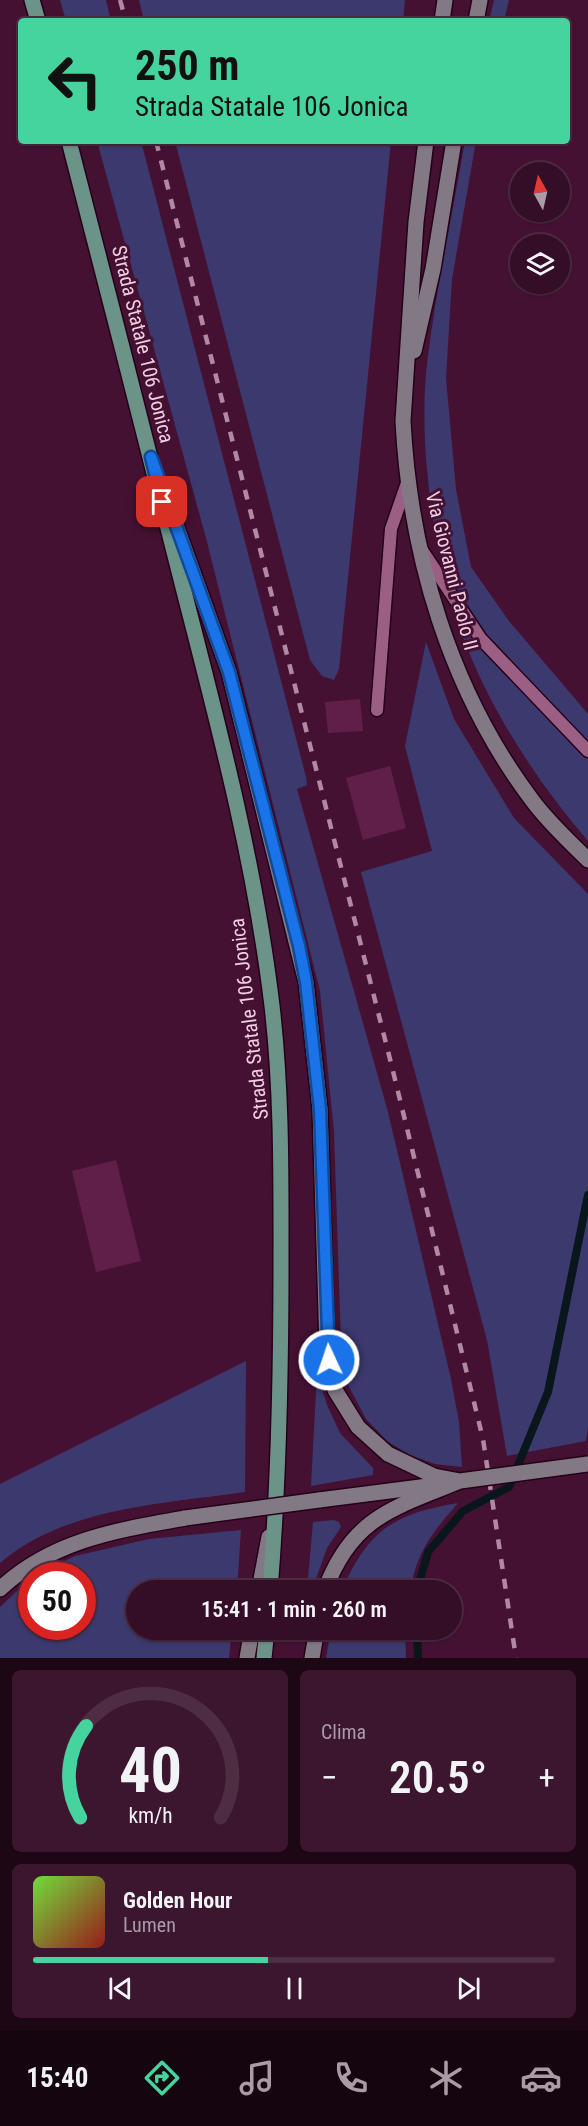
<!DOCTYPE html>
<html lang="it">
<head>
<meta charset="utf-8">
<style>
	:root { --surface:#340d26; --page:#3c162e; --text:#f1f3f6; --muted:#a99ca7; --line:#4e2d43; --accent:#46d49e }
	body { margin:0; font-family:"Roboto Condensed",sans-serif; background:var(--page); color:var(--text); height:100vh; display:flex; flex-direction:column; font-size:22px; white-space:nowrap }
	* { box-sizing:border-box; margin:0 }
	p { font-size:20px; color:var(--muted) }
	.icon { flex:none; width:33px; height:33px; fill:none; stroke:currentColor; stroke-width:2; stroke-linecap:round; stroke-linejoin:round }
	.map { position:relative; height:1658px; overflow:hidden }
	.sheet { display:flex; flex-direction:column; gap:12px; padding:12px; background:#1d0715; flex:1 }
	.sheet>* { flex:none }
	.guide { position:absolute; left:18px; top:18px; width:552px; height:126px; border-radius:6px; box-shadow:0 2px 4px #0004,0 0 0 2px var(--line); background:#46d49e; color:#111; overflow:hidden }
	.needle { width:39px; rotate:352deg }
	.tools { position:absolute; left:510px; top:162px; display:grid; gap:12px }
	.tools a { display:grid; place-items:center; width:60px; height:60px; border-radius:50%; background:var(--surface); box-shadow:0 2px 4px #0004,0 0 0 2px var(--line); font-size:30px }
	.speed { position:absolute; left:18px; top:1562px; display:flex; gap:12px; font-size:30px; font-weight:700; text-align:center }
	.speed>* { display:grid; place-content:center; width:78px; height:78px; border-radius:50%; background:var(--surface); box-shadow:0 2px 4px #0004,0 0 0 2px var(--line); line-height:1 }
	.speed .limit { border:9px solid #d22; background:#fff; color:#111 }
	.pin { position:absolute; display:grid; place-items:center; width:51px; height:51px; color:#fff; margin:-26px; border-radius:12px; box-shadow:0 3px 9px #0006 }
	.me { position:absolute; width:66px; margin:-33px; rotate:357deg; stroke-linejoin:round; filter:drop-shadow(0 0 4px #0008) }
	.turn { display:flex; align-items:center; gap:21px; height:126px; padding:0 18px; font-size:27px }
	.turn .icon { width:78px; height:78px; stroke-width:2.5 }
	.turn b { display:block; font-size:42px; line-height:51px }
	.big { font-size:45px; font-weight:600; line-height:1.1 }
	.sheet .widget { flex:1; display:flex; flex-direction:column; justify-content:center; gap:9px; min-width:0; padding:0 21px; border-radius:9px; background:var(--page) }
	.sheet .dial { align-items:center; gap:0 }
	.dial svg { height:156px; overflow:visible; fill:none; stroke:var(--line); stroke-width:7; stroke-linecap:round; text-anchor:middle }
	.dial text { fill:var(--text); stroke:none }
	.song { display:flex; align-items:center; gap:18px }
	.cover { width:72px; height:72px; border-radius:9px; background:linear-gradient(135deg,hsl(100 70% 55%),hsl(0 70% 35%)) }
	.played { height:6px; border-radius:3px; background:linear-gradient(90deg,var(--accent) 45%,var(--line) 45%) }
	.keys { display:flex; justify-content:space-around; direction:ltr }
	.heat { display:flex; justify-content:space-between; align-items:center; font-size:33px; direction:ltr }
	.sheet .tiles { flex:1; display:grid; gap:12px; grid-template-columns:1fr 1fr }
	.widget:last-child { grid-column:span 2 }
	.trip { position:absolute; left:126px; top:1580px; width:336px; height:60px; border-radius:30px; background:var(--surface); box-shadow:0 2px 4px #0004,0 0 0 2px var(--line); font-weight:600; line-height:60px; text-align:center }
	.menu { display:flex; height:96px; justify-content:space-around; align-items:center; background:#15050f; color:var(--muted) }
	.menu .icon { width:42px; height:42px }
	.menu .on { color:var(--accent) }
	.menu b { font-size:27px; color:var(--text) }
	.map>svg:first-child { display:block }
	.green { fill:#3c396f }
	.lines { fill:none; stroke-linecap:round; stroke-linejoin:round }
	.stream { stroke:#09161b; stroke-width:8 }
	.building { fill:#601f49 }
	.lane-casing { stroke:#250119; stroke-width:15 }
	.secondary-casing { stroke:#250119; stroke-width:18 }
	.primary-casing { stroke:#250119; stroke-width:18 }
	.lane { stroke:#9b5f83; stroke-width:12 }
	.secondary { stroke:#837985; stroke-width:15 }
	.primary { stroke:#6c9388; stroke-width:15 }
	.rail { stroke:#b289a2; stroke-width:4.5; stroke-dasharray:10 10; stroke-linecap:butt }
	.secondary-bridge-casing { stroke:#250119; stroke-width:18; stroke-linecap:butt }
	.secondary-bridge { stroke:#837985; stroke-width:15 }
	.route-casing { stroke:#114b97; stroke-width:15 }
	.route { stroke:#1a73e8; stroke-width:10 }
	.labels { text-anchor:middle; stroke-width:6; stroke-linejoin:round; paint-order:stroke }
	.street-label { font-size:20px; fill:#f1cfe2; stroke:#451133 }
</style>
</head>
<body>
<div class="map">
<svg width="588" height="1658" viewBox="0 0 588 1658">
	<rect width="100%" height="100%" fill="#451133"/>
	<g class="green">
		<polygon points="60,0 106,0 111,21 66,21"/>
		<polygon points="139,0 405,0 403,21 144,21"/>
		<polygon points="494,0 509,0 504,21 489,21"/>
		<polygon points="97,141 141,141 306,777 307,785 297,789 388,1112 451,1379 459,1422 462,1467 435,1464 410,1455 387,1441 366,1419 346,1381 341,1342 334,1132 320,991 206,538"/>
		<polygon points="175,141 391,141 339,669 334,680 322,676 310,660"/>
		<path d="M 465,141 L 476,141 L 452,279 L 446,378 L 456,489 L 471,567 L 509,621 L 588,714 L 588,841 C 540,785 496,719 468,650 C 435,569 416,442 428,356 C 437,284 453,212 465,141 Z"/>
		<polygon points="426,642 454,719 514,818 588,894 588,1426 586,1441 507,1456 487,1340 361,872 432,851 405,746"/>
		<path d="M 246,1361 L 245,1492 C 164,1504 65,1507 0,1563 L 0,1484 Z"/>
		<polygon points="317,1373 327,1405 340,1433 373,1468 373,1475 311,1486"/>
		<path d="M 458,1503 C 432,1533 418,1550 410,1590 L 342,1590 C 369,1529 394,1514 458,1503 Z"/>
		<polygon points="334,1520 339,1522 341,1527 327,1548 312,1590 307,1590 313,1522"/>
		<polygon points="241,1530 237,1590 136,1590 136,1629 232,1629 229,1658 0,1658 0,1607 31,1578 32,1626 82,1626 82,1575 36,1575 75,1556 149,1539"/>
		<polygon points="331,1629 405,1629 406,1658 326,1658"/>
	</g>
	<g class="lines">
		<g class="stream">
			<polyline points="417,1590 428,1552 463,1511 509,1487 548,1392 588,1195"/>
			<polyline points="417,1629 418,1658"/>
		</g>
	</g>
	<g class="building">
		<polygon points="360,699 363,731 328,733 325,702"/>
		<polygon points="390,766 406,828 363,840 346,778"/>
		<polygon points="116,1160 141,1261 96,1272 72,1171"/>
	</g>
	<g class="lines">
		<g class="lane-casing">
			<g id="lane">
				<polyline points="422,550 481,639 588,751"/>
				<polyline points="377,710 391,529 408,480"/>
			</g>
		</g>
		<g class="secondary-casing">
			<g id="secondary">
				<polyline points="442,21 445,0"/>
				<polyline points="476,21 480,0"/>
				<path d="M 426,141 L 416,222 L 403,421 C 410,556 450,691 532,800 C 548,822 569,841 588,860"/>
				<polyline points="414,351 433,269 454,141"/>
				<polyline points="168,503 229,672 306,982 320,1109 327,1347 335,1390 358,1427 388,1454 434,1476 460,1481"/>
				<polyline points="319,1500 436,1485"/>
				<path d="M 0,1589 C 52,1540 118,1530 185,1518"/>
				<polyline points="259,1590 269,1537"/>
				<path d="M 325,1590 C 352,1517 394,1508 460,1481"/>
				<polyline points="247,1658 252,1629"/>
				<polyline points="312,1658 317,1629"/>
			</g>
		</g>
		<g class="primary-casing">
			<g id="primary">
				<polyline points="32,0 38,21"/>
				<path d="M 69,141 C 109,296 149,452 188,607 C 222,739 256,871 272,1006 C 282,1092 281,1178 281,1265 C 281,1375 279,1480 270,1590"/>
				<polyline points="264,1658 267,1629"/>
			</g>
		</g>
		<use href="#lane" class="lane"/>
		<use href="#secondary" class="secondary"/>
		<use href="#primary" class="primary"/>
		<g class="rail">
			<polyline points="120,0 126,21"/>
			<polyline points="156,141 390,1059 483,1439 516,1658"/>
		</g>
		<g class="secondary-bridge-casing">
			<g id="secondary-bridge">
				<polyline points="460,1481 588,1464"/>
				<polyline points="185,1518 319,1500"/>
			</g>
		</g>
		<use href="#secondary-bridge" class="secondary-bridge"/>
	</g>
	<g class="lines">
		<g class="route-casing">
			<polyline id="route" points="162,502 151,457 229,672 299,946 306,982 320,1109 329,1360"/>
		</g>
		<use href="#route" class="route"/>
	</g>
	<g class="labels">
		<g class="street-label">
			<text transform="translate(143 344) rotate(76)" y="7">Strada Statale 106 Jonica</text>
			<text transform="translate(452 571) rotate(76)" y="7">Via Giovanni Paolo II</text>
			<text transform="translate(249 1019) rotate(-97)" y="7">Strada Statale 106 Jonica</text>
		</g>
	</g>
</svg>
<div class="tools">
<a><svg class="needle" viewBox="-14 -14 28 28"><path d="M0-13l5 13h-10z" fill="#e53935"/><path d="M0 13l5-13h-10z" fill="#a99ca7"/></svg></a>
<a><svg class="icon" aria-label="layers" viewBox="0 0 24 24"><path d="M12 4l9 5-9 5-9-5zM3 14l9 5 9-5"/></svg></a>
</div>
<div class="speed"><div class="limit">50</div></div>
<div class="pin" style="left:162px;top:502px;background:#d93025"><svg class="icon" aria-label="arrive" viewBox="0 0 24 24"><path d="M6 21V4h12l-3 4 3 4H6"/></svg></div>
<svg class="me" style="left:329px;top:1360px" viewBox="-20 -20 40 40"><circle r="17" fill="#1a73e8" stroke="#fff" stroke-width="3"/><path d="M0-11L8 9 0 5-8 9z" fill="#fff"/></svg>
<div class="trip">15:41 · 1 min · 260 m</div>
<div class="guide">
<div class="turn"><svg class="icon" aria-label="left" viewBox="0 0 24 24"><path d="M17 20v-9H6M10 6l-5 5 5 5"/></svg><div><b>250 m</b>Strada Statale 106 Jonica</div></div>
</div>
</div>
<section class="sheet">
<div class="tiles">
<div class="widget dial"><svg viewBox="0 0 100 80">
<path d="M14 69A42 42 0 1 1 86 69"/>
<path d="M14 69A42 42 0 0 1 17 22" stroke="#46d49e"/>
<text x="50" y="56" font-size="32" font-weight="700">40</text>
<text x="50" y="72" font-size="11">km/h</text>
</svg></div>
<div class="widget"><p>Clima</p>
<div class="heat"><a>−</a><b class="big">20.5°</b><a>+</a></div>
</div>
<div class="widget">
<div class="song"><i class="cover"></i><div><b>Golden Hour</b><p>Lumen</p></div></div>
<div class="played"></div>
<div class="keys"><svg class="icon" aria-label="previous" viewBox="0 0 24 24"><path d="M18 5L8 12l10 7zM5 5v14"/></svg><svg class="icon" aria-label="pause" viewBox="0 0 24 24"><path d="M8 5v14M16 5v14"/></svg><svg class="icon" aria-label="next" viewBox="0 0 24 24"><path d="M6 5l10 7-10 7zM19 5v14"/></svg></div>
</div>
</div>
</section>
<nav class="menu">
<b>15:40</b>
<svg class="icon on" aria-label="directions" viewBox="0 0 24 24"><path d="M12 3l9 9-9 9-9-9zM9 14v-3h6M13 9l2 2-2 2"/></svg>
<svg class="icon" aria-label="music" viewBox="0 0 24 24"><path d="M9 18V5l10-2v13"/><circle cx="6" cy="18" r="3"/><circle cx="16" cy="16" r="3"/></svg>
<svg class="icon" aria-label="phone" viewBox="0 0 24 24"><path d="M5 4h4l2 5-3 2q2 4 5 5l2-3 5 2v4C11 20 4 13 5 4z"/></svg>
<svg class="icon" aria-label="climate" viewBox="0 0 24 24"><path d="M12 3v18M4 7l16 10M4 17L20 7"/></svg>
<svg class="icon" aria-label="car" viewBox="0 0 24 24"><path d="M5 17H2v-5l4-1 3-4h7l3 4 3 1v5h-3M9 17h6M6 11h13"/><circle cx="7" cy="17" r="2"/><circle cx="17" cy="17" r="2"/></svg>
</nav>
</body>
</html>
